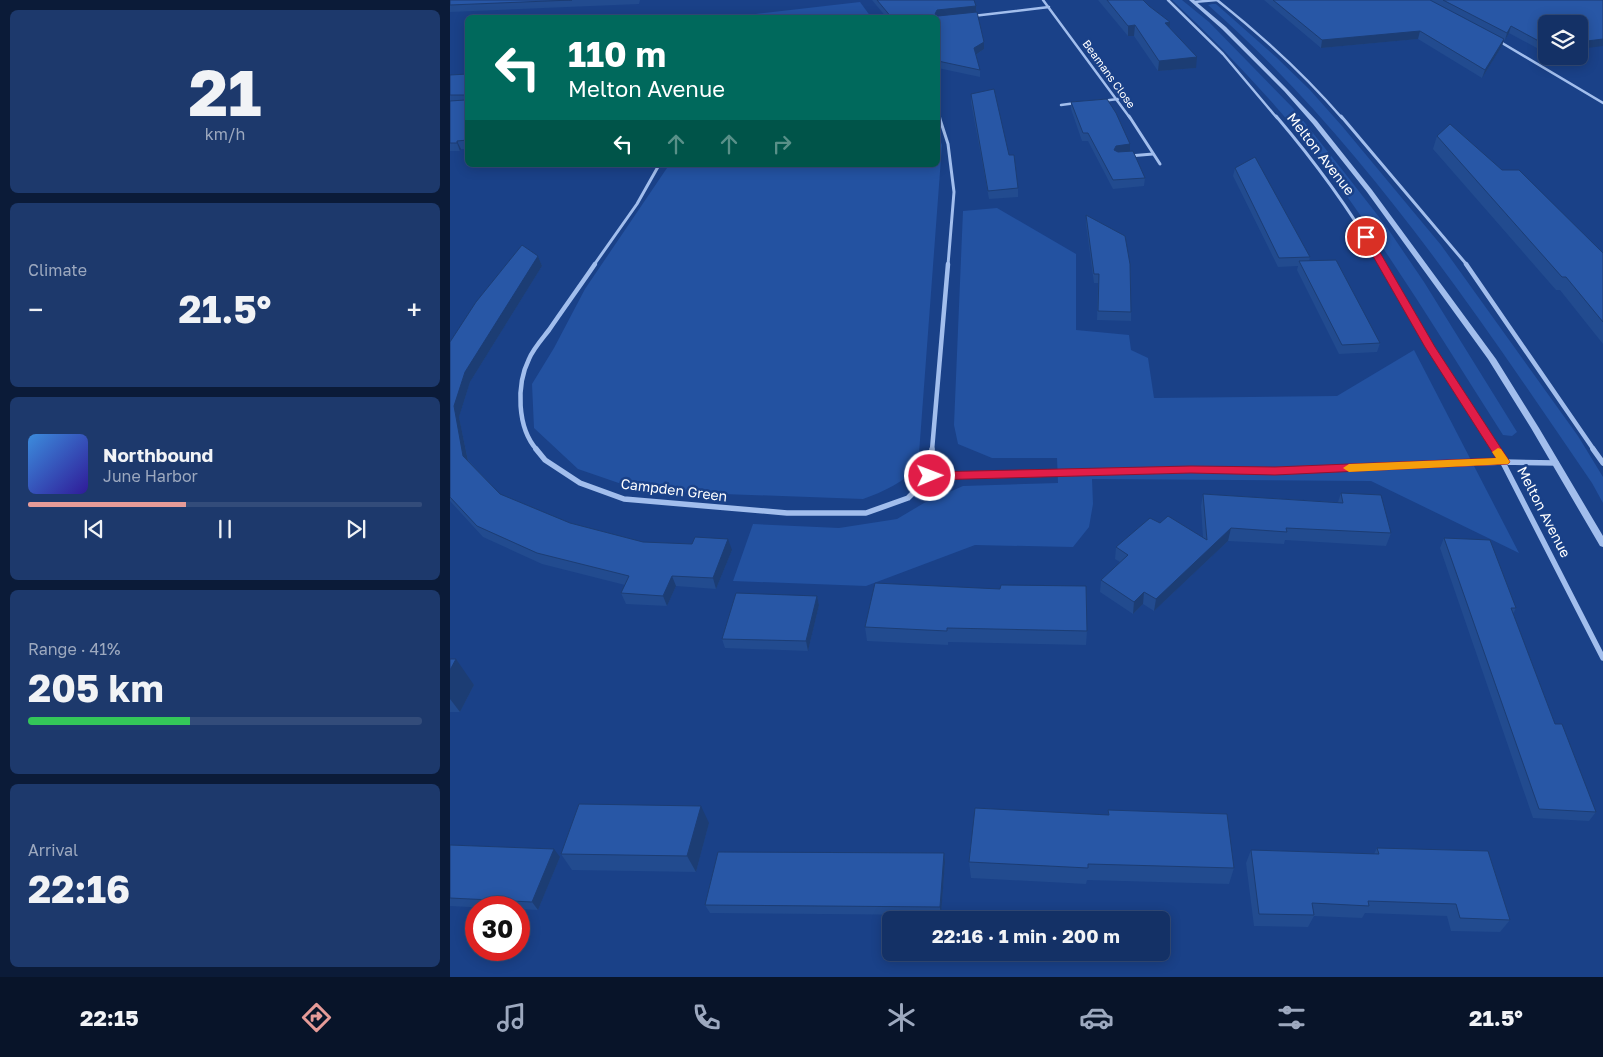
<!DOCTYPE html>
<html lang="en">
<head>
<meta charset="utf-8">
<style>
	:root { --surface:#143166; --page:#1d396c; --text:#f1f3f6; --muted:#9da9bf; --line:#334c7a; --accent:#e69b98 }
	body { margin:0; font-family:"Golos Text",sans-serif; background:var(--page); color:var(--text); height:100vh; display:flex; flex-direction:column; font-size:19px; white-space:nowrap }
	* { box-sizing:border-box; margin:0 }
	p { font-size:16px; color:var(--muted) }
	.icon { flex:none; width:28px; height:28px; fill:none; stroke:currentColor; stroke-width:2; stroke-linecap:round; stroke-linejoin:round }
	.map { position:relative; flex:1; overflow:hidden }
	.details { display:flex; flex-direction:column; gap:10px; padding:10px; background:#0b1b38; width:450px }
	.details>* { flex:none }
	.hud { position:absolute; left:15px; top:15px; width:475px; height:152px; border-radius:8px; box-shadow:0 2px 12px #0003,0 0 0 1px var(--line); background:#00695c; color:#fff; overflow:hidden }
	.fabs { position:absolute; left:1088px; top:15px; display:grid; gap:10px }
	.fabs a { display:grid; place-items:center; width:50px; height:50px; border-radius:8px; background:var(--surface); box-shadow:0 2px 12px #0003,0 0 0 1px var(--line); font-size:25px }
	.speed { position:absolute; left:15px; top:896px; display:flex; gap:10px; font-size:25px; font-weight:700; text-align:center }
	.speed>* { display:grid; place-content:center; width:65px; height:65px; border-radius:50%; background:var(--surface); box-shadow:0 2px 12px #0003,0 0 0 1px var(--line); line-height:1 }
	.speed .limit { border:8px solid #d22; background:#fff; color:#111 }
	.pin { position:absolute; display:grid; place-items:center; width:42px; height:42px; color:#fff; margin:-21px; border:2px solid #fff; border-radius:50%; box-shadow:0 1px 5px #0007 }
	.me { position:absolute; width:55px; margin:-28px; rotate:89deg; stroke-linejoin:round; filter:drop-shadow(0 0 4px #0008) }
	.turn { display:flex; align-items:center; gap:18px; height:105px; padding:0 20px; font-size:22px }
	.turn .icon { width:65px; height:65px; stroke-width:2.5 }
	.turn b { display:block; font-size:35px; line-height:42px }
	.lanes { display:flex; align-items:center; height:48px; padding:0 20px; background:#0003; justify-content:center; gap:25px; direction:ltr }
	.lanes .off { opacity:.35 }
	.big { font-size:38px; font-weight:700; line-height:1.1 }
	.details .widget { flex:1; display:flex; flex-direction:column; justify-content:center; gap:8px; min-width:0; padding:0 18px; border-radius:8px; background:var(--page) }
	.details .dial { align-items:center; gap:0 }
	.dial b { font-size:65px; line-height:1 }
	.song { display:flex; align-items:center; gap:15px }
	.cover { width:60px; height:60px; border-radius:8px; background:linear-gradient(135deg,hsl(210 70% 55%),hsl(250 70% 35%)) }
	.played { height:5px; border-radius:2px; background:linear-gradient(90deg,var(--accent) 40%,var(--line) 40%) }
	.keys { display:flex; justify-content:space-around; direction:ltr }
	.heat { display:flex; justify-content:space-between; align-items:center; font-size:28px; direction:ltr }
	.charge { height:8px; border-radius:4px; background:linear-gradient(90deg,#34c759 41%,var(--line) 0) }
	.trip { position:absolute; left:432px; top:911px; width:288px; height:50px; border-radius:8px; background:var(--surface); box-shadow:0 2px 12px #0003,0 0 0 1px var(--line); font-weight:700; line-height:50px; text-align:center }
	.tabs { display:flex; height:80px; justify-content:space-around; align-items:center; background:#081429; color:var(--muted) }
	.tabs .icon { width:35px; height:35px }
	.tabs .active { color:var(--accent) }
	.tabs b { font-size:22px; color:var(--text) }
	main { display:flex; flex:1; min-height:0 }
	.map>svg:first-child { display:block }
	.green { fill:#2352a1 }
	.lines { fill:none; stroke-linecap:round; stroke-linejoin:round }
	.minor-far3 { stroke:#a2beed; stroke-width:2.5 }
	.minor-far2 { stroke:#a2beed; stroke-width:3 }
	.minor-far1 { stroke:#a2beed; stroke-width:4.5 }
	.minor { stroke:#a2beed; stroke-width:5.5 }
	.tertiary { fill:#a2beed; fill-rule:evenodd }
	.wall { fill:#224b8f }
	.shaded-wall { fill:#1c3d74 }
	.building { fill:#2857a6; stroke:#1c3d74 }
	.route { fill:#e11d48; stroke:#92132f }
	.slow { fill:#f59e0b }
	.labels { text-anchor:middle; stroke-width:5; stroke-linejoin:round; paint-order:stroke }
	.far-street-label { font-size:11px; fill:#fff; stroke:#1a4188 }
	.street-label { font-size:14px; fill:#fff; stroke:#1a4188 }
</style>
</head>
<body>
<main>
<section class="details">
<div class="widget dial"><b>21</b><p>km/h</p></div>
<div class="widget"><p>Climate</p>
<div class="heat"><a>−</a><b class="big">21.5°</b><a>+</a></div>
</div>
<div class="widget">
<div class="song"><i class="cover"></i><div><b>Northbound</b><p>June Harbor</p></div></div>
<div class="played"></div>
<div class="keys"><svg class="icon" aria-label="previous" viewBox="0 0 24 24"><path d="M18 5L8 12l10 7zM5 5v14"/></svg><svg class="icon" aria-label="pause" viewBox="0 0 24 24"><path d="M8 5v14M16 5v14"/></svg><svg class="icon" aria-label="next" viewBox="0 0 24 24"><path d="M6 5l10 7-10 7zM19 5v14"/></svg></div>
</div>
<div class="widget"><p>Range · 41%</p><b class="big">205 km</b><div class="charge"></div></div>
<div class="widget"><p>Arrival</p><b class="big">22:16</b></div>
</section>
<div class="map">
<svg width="1153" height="977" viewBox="0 0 1153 977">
	<rect width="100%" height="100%" fill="#1a4188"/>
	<g class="green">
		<path d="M 722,0 L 732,0 L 759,22 L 843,108 L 894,172 L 936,226 L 974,282 L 1067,432 L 1062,436 L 1053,435 C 990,337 931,237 859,146 C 817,94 771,46 722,0 Z"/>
		<polygon points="410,2 421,17 280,17"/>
		<path d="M 762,4 L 766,4 L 826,57 L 860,90 L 892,126 L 991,245 L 1128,436 L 1153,477 L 1153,503 L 1142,483 C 1027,315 913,141 758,5 Z"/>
		<path d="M 488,134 L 492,145 L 468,467 C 452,483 435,491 413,499 L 192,491 L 128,469 L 84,428 L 82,384 L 104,348 L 135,289 L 219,165 L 488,165 Z"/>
		<polygon points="547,208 626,254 626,330 679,335 681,350 698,358 704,398 887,396 964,350 1069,553 921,481 642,479 643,504 639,527 623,547 525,545 416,586 283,581 303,524 389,528 447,519 474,503 513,486 608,483 607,458 542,458 508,444 504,425 513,211"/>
	</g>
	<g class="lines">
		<g class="minor-far3">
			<polyline points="593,0 680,118"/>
			<polyline points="718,0 773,54 827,118"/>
			<path d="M 767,0 C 811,35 855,75 892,118"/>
			<polyline points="744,2 767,0"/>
			<polyline points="523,16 599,7"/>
			<polyline points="1047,40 1153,103"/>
			<polyline points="652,101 668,99"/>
			<polyline points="611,105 626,103"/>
			<polyline points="488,112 490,118"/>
		</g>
		<g class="minor-far2">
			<polyline points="489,116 498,144 504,192 498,265"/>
			<polyline points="679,116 710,164"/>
			<path d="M 826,116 C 866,163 902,212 932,265"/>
			<polyline points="891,116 1017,265"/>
			<polyline points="679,156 703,154"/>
			<polyline points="144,265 187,204 209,165"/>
		</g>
		<g class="minor-far1">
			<polyline points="932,264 980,347 1047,450"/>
			<polyline points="1016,264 1144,450"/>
			<path d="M 87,450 C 67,428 66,385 79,359 C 83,349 92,339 99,330 C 114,308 130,286 145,264"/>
			<polyline points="482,450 498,264"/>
		</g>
		<g class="minor">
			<polyline points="86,449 95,460 130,483 174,499 337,513 416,513 458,498 480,476 482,449"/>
			<polyline points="1046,449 1153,658"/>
			<polyline points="1143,449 1153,463"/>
			<polyline points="480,476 741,470 825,471 1054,462 1106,463"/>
		</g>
		<polygon class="tertiary" points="739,0 744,0 776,27 837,89 867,121 922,190 1046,359 1089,428 1153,536 1153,547 1150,546 1081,428 1038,359 917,192 863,124 834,91 772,29"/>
	</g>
	<g class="wall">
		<polygon points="0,0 190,0 189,4 0,12"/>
		<polygon points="422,0 524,0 526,12 534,49 526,55 530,70 530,77 488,68 488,18 437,18"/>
		<polygon points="648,0 693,0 720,28 746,68 708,71 684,36 678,36"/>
		<polygon points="814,0 1153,0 1096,24 1096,53 1059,33 1055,40 1053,40 1052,46 1032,78 968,39 871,48"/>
		<polygon points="18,74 18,149 11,149 10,151 0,151 0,75"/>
		<polygon points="521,94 559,155 568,188 568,197 539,199 521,102"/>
		<polygon points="621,102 680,151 695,178 694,186 663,189 638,141 632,141 621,109"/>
		<polygon points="987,136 1052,170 1153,253 1153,344 1110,290 1106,290 983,149"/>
		<polygon points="785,168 860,257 859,261 930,343 927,352 889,354 847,270 848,266 828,267 783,176"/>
		<polygon points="636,215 681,312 681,321 647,320 648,283 644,283 636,224"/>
		<polygon points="88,256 92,266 20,382 9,417 18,460 50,494 120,523 193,542 282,550 266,589 226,586 217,606 176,604 171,593 175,585 92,564 33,537 0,501 0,342"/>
		<polygon points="891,493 941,533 936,546 835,540 834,544 778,541 704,611 693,604 683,614 650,592 651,580 670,562 665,559 666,547 753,538 751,506 753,494 888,502"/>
		<polygon points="994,538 1066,608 1063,614 1105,724 1146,812 1139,821 1083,818 990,548"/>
		<polygon points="425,583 637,631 636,645 498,642 498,645 417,641 415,627"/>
		<polygon points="367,596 369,605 358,651 275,648 272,639"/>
		<polygon points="0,659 24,685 10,712 0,712"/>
		<polygon points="658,810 784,868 779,884 637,880 636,884 521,878 519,862 658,815"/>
		<polygon points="259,823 246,872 122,870 111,854"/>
		<polygon points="0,845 110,857 88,910 69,909 69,908 39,908 0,906"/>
		<polygon points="927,848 1060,920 1050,932 1001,931 997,916 915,913 912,918 864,916 858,927 804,926 796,863 801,850 924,854"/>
		<polygon points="494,853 495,862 491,915 260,913 255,905"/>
	</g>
	<g class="shaded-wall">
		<polygon points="526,6 526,12 488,17 485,14 487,10"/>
		<polygon points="720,22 719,33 715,23"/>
		<polygon points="685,25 684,36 678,36 678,26"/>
		<polygon points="1061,26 1059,33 1055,40 1057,33"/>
		<polygon points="970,31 968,39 871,48 872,40"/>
		<polygon points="1054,39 1052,46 1032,78 1035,70"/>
		<polygon points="1153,39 1153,46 1129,49 1129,42"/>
		<polygon points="534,42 534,49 524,56 524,48"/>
		<polygon points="747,57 746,68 708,71 709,61"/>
		<polygon points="7,141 11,149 10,151 7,143"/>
		<polygon points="680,144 680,152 665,154 664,150 666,146"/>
		<polygon points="88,256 92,266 20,382 9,417 19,466 13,456 4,406 15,372"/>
		<polygon points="781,528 778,541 704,611 706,599"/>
		<polygon points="278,539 282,550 266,589 263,578"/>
		<polygon points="222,576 226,586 217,606 213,596"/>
		<polygon points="694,592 693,604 683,614 684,602"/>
		<polygon points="367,596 369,605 358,651 356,641"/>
		<polygon points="6,659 24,685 10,712 0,699 0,670"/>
		<polygon points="251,806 259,823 246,872 237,856"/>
		<polygon points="104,849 110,857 88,910 82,902"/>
		<polygon points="494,853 495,862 491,915 490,907"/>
	</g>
	<g class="building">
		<polygon points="0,0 122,0 0,5"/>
		<polygon points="427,0 524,0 526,6 487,10 485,14 488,16 527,12 534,42 524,48 530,70 488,61 488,18 442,18"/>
		<polygon points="657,0 693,0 699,6 720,22 715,23 747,57 709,61 685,25 678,26"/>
		<polygon points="823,0 980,0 1054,39 1035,70 970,31 872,40"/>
		<polygon points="993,0 1153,0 1153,39 1129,42 1129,24 1096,24 1096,45 1061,26 1057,33"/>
		<polygon points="18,74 18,97 17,95 0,95 0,75"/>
		<polygon points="544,89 559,155 564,155 568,188 538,191 521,94"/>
		<polygon points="18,98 18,140 7,141 7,143 0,143 0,101 15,100"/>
		<polygon points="657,99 666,113 680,144 666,146 664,150 668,152 683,151 695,178 663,180 638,133 633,133 621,102"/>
		<polygon points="1000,124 1052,170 1069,170 1153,253 1153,322 1116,277 1112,277 987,136"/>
		<polygon points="805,157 860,257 829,258 785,168"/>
		<polygon points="636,215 675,236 680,264 681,312 648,311 649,274 644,274"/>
		<polygon points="72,245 88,256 15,372 4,406 13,456 50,494 120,523 193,542 242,544 245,537 278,539 263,578 222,576 213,596 171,593 179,576 87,553 27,526 0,497 0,342 26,302"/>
		<polygon points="886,260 930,343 892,345 849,261"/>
		<polygon points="891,493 931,495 941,533 836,528 837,532 781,528 706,599 694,592 684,602 651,580 678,555 666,547 700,518 710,523 718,516 757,540 753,494 893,503"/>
		<polygon points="994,538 1040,540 1066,608 1061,608 1105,724 1112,724 1146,812 1089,809"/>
		<polygon points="425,583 550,589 551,585 636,586 637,631 497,628 497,631 415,627"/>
		<polygon points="286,593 367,596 356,641 272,639"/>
		<polygon points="0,659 6,659 0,670"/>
		<polygon points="129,804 251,806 237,856 111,854"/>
		<polygon points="525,808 659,815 658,810 777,814 784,868 638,864 638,868 519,862"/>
		<polygon points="0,845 104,849 82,902 0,898"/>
		<polygon points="927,848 1038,851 1060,920 1010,918 1006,904 918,901 919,906 862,903 864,915 809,914 801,850 929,854"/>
		<polygon points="268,852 494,853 490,907 255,905"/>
	</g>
	<polygon class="route" points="916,234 921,237 985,347 1058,459 1060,462 1058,464 825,475 741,473 480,480 475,476 480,472 741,466 825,467 1046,458 975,347 912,237"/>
	<polygon class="slow" points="1048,448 1051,449 1060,462 1058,464 899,472 893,468 899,464 1046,458 1042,452"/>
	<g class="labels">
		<g class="far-street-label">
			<text transform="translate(659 74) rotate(54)" y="4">Beamans Close</text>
		</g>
		<g class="street-label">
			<text transform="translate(871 154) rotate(52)" y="5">Melton Avenue</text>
			<text transform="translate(224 490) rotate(7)" y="5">Campden Green</text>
			<text transform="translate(1094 512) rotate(63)" y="5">Melton Avenue</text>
		</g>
	</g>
</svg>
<div class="fabs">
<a><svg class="icon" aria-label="layers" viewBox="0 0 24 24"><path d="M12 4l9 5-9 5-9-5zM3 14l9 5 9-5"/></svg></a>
</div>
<div class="speed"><div class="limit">30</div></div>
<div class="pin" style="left:916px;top:237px;background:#d93025"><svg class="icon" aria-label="arrive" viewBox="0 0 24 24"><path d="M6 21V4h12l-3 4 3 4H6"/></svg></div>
<svg class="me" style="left:480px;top:476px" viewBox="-20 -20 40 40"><circle r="17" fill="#e11d48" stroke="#fff" stroke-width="3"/><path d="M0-11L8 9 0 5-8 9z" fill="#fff"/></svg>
<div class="trip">22:16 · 1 min · 200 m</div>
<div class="hud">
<div class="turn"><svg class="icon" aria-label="left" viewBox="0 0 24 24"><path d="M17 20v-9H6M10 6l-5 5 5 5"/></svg><div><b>110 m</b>Melton Avenue</div></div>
<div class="lanes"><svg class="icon" aria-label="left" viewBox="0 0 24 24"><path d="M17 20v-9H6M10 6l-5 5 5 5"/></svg><svg class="icon off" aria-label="ahead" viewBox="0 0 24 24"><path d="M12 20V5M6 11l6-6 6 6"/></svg><svg class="icon off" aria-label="ahead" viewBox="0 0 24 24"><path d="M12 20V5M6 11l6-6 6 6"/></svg><svg class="icon off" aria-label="right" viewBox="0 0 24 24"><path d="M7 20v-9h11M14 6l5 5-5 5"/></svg></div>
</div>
</div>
</main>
<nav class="tabs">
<b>22:15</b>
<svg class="icon active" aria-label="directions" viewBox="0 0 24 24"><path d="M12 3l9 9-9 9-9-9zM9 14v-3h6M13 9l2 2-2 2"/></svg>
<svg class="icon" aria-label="music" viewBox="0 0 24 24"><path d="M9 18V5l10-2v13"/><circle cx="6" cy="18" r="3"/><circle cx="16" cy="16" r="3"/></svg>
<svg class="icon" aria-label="phone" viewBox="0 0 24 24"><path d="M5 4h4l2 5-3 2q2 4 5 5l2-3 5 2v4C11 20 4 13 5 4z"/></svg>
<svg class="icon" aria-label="climate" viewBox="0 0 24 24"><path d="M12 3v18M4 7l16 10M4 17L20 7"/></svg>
<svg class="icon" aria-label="car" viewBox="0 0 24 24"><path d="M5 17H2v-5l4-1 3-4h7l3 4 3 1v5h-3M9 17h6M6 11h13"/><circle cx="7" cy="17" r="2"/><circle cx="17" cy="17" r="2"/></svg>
<svg class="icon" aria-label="filters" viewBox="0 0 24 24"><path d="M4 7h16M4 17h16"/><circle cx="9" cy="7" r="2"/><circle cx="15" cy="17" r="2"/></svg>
<b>21.5°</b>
</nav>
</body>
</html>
